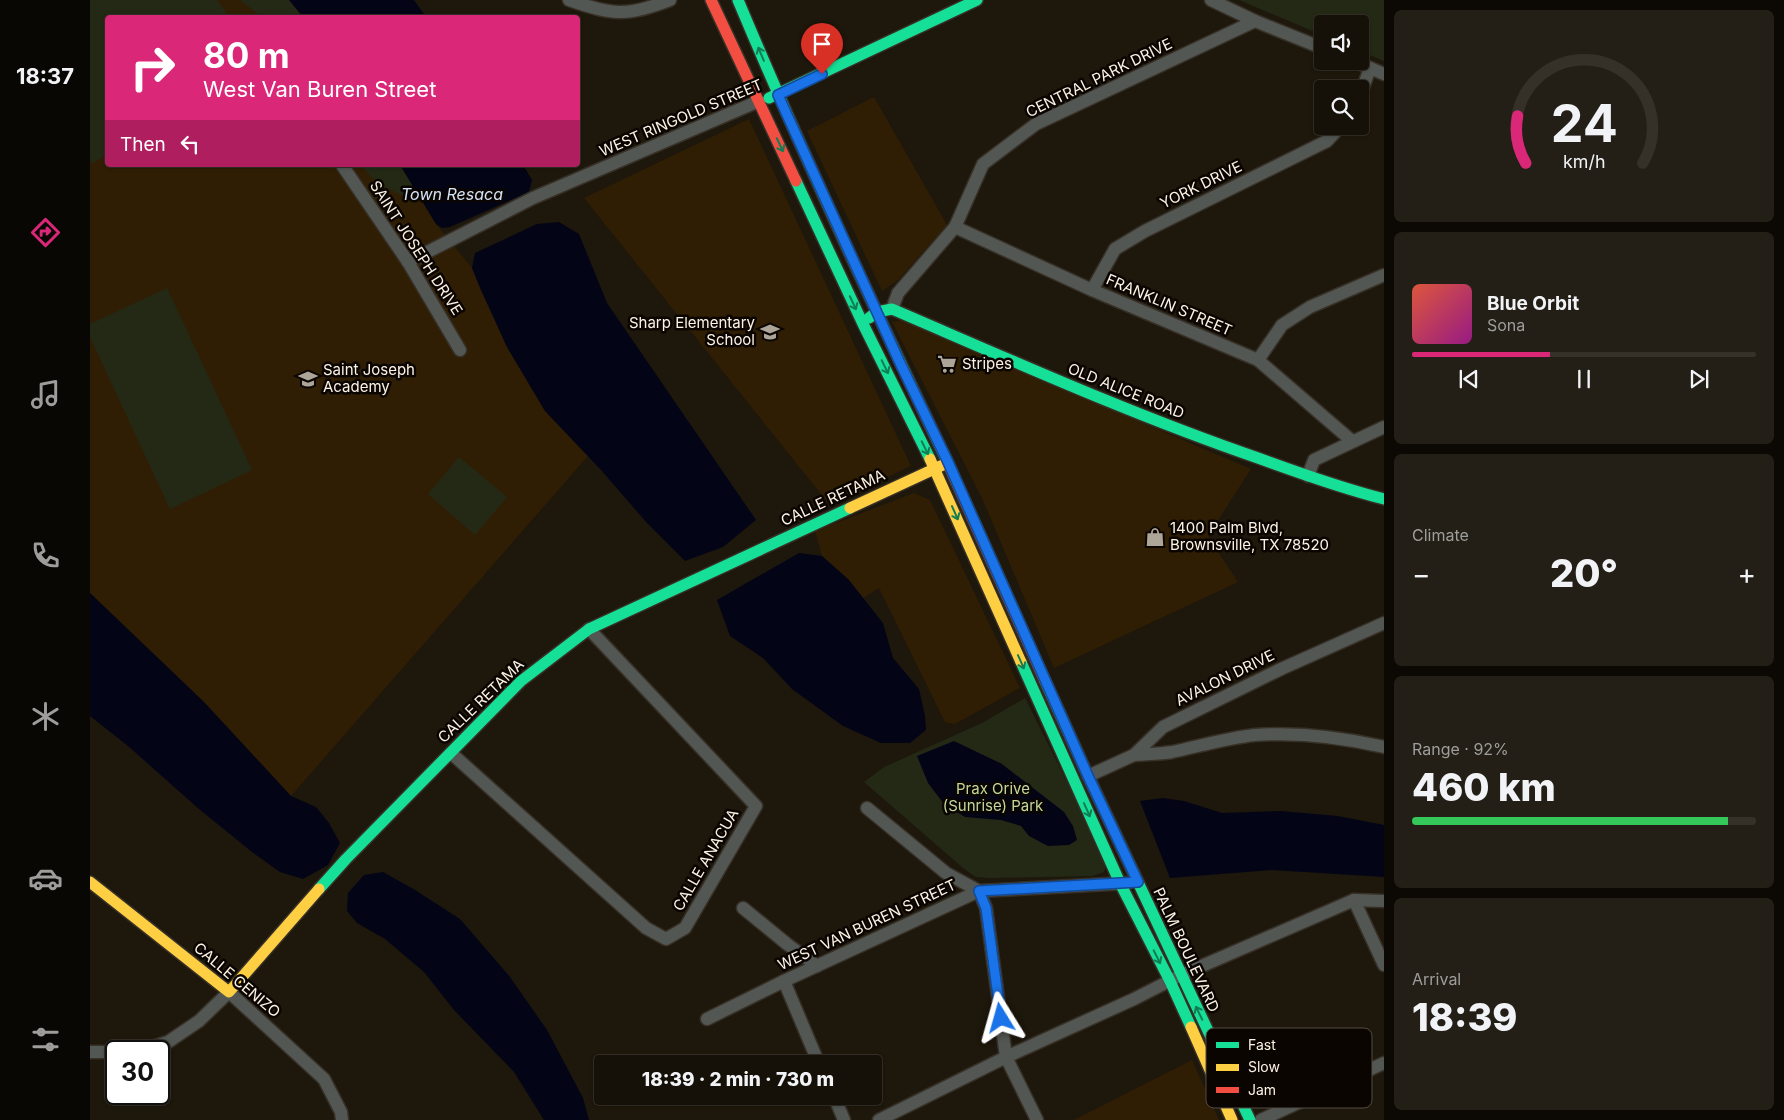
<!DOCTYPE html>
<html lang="en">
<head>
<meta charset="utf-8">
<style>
	:root { --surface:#161108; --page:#231f16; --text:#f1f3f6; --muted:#9e9d9c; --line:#353129; --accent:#db2777 }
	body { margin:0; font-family:Inter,sans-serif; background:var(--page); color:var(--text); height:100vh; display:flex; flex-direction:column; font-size:19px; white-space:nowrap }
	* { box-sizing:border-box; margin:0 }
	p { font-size:16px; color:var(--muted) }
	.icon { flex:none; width:28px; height:28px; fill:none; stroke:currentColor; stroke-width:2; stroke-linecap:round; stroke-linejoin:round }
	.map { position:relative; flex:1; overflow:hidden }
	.side { display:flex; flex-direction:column; gap:10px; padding:10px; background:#0c0904; width:400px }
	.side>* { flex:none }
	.banner { position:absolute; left:15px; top:15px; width:475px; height:152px; border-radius:5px; box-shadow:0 1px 4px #0004,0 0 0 1px var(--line); background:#db2777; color:#fff; overflow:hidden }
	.fabs { position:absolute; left:1224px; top:15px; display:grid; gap:10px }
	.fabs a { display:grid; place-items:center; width:55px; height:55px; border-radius:5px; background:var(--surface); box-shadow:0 1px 4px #0004,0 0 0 1px var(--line); font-size:25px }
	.speed { position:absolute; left:15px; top:1040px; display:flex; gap:10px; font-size:25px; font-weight:700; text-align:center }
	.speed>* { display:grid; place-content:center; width:65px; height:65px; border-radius:50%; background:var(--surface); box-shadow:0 1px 4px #0004,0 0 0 1px var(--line); line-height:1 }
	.speed .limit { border:2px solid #111; border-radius:8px; background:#fff; color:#111 }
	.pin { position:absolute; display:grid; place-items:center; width:42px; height:42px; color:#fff; margin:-51px -21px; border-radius:50% 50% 50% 0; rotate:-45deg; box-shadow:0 0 5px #0007 }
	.pin .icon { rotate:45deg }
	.me { position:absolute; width:55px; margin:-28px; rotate:352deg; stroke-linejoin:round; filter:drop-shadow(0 0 4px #0008) }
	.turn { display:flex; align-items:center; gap:18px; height:105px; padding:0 15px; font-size:22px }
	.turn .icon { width:65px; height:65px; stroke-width:2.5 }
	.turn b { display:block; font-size:35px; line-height:42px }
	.then { display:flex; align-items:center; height:48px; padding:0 15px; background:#0003; gap:10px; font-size:19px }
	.big { font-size:38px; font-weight:800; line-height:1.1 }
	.side .card { flex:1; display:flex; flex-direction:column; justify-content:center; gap:8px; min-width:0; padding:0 18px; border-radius:8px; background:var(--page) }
	.side .dial { align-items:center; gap:0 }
	.dial svg { height:130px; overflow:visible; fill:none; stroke:var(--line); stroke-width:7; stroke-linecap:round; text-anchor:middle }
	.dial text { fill:var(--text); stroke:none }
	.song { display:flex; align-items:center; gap:15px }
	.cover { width:60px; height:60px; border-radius:8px; background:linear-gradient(135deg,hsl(10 70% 55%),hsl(310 70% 35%)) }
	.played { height:5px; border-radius:2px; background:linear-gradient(90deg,var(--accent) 40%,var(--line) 40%) }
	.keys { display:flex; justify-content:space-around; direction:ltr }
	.heat { display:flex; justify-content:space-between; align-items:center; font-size:28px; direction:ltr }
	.charge { height:8px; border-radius:4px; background:linear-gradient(90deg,#34c759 92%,var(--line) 0) }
	.trip { position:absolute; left:504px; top:1055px; width:288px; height:50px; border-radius:5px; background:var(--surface); box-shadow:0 1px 4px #0004,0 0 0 1px var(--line); font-weight:800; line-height:50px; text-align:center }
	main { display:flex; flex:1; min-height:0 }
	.tabs { display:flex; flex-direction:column; width:90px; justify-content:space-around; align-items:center; background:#090703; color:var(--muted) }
	.tabs .icon { width:35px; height:35px }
	.tabs .current { color:var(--accent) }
	.tabs b { font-size:22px; color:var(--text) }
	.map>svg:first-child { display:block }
	.built { fill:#2f1e04 }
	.green { fill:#242915 }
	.water { fill:#030517 }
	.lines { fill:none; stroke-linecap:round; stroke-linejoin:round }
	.street-casing { stroke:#373027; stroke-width:15 }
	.fast-casing { stroke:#373027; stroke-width:14 }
	.slow-casing { stroke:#373027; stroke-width:14 }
	.jam-casing { stroke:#373027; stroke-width:14 }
	.street { stroke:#535753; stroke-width:12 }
	.fast { stroke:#16e098; stroke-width:11 }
	.slow { stroke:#ffcf43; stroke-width:11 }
	.jam { stroke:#f24e42; stroke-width:11 }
	.oneway { stroke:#117d54 }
	.route-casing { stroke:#114b97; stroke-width:12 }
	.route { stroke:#1a73e8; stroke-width:9 }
	.labels { text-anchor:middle; stroke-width:5; stroke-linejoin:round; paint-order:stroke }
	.street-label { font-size:15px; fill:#fcf2e5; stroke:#0a0501 }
	.poi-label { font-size:15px; fill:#fcf2e5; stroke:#0a0501; text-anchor:start }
	.park-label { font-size:15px; fill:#c3d89b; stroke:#0a0501 }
	.water-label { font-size:16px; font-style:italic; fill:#d3e3f8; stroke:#0a0501 }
	.key { fill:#0a0501; stroke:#534c45; stroke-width:1 }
	.key-label { font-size:14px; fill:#fcf2e5 }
</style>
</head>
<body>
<main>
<nav class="tabs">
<b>18:37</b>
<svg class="icon current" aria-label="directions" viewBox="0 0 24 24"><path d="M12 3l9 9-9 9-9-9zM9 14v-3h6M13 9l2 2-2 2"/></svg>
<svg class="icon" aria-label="music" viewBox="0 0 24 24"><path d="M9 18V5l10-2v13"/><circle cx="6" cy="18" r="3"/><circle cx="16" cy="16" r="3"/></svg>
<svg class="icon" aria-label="phone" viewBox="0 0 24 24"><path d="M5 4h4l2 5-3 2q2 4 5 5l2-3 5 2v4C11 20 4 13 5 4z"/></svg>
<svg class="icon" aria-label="climate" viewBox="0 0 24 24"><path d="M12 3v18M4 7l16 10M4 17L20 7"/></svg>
<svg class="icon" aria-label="car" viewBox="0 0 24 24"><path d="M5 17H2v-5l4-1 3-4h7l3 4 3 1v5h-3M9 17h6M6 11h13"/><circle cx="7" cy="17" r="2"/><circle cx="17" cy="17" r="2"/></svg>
<svg class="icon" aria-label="filters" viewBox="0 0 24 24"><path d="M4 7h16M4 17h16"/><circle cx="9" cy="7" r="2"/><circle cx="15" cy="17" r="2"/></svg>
</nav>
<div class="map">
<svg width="1294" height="1120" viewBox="0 0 1294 1120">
	<rect width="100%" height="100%" fill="#1e170b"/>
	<g class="built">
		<polygon points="0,0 199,0 213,17 18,18 18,165 310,165 346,224 382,268 417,347 455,411 498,456 201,796 114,702 0,593"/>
		<polygon points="784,97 857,225 807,281 792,291 717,131"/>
		<polygon points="659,119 821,466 739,504 494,198"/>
		<polygon points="812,320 1161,469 1118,536 1148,582 964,668 892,498 802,322"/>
		<polygon points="824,493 840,500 930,688 865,724 855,722 789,588 773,598 758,579 732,556 725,531"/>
		<polygon points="1102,1060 1129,1120 984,1120"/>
	</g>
	<g class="green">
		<polygon points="0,0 127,0 139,17 18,18 17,155 2,163 0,159"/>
		<polygon points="150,0 199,0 213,17 172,17"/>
		<polygon points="1149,0 1294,0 1294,61 1270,51 1270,24 1232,24 1232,35"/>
		<polygon points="271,165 310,165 332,201 311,195 287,183"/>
		<polygon points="77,288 162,470 80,509 0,337 0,324"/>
		<polygon points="369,457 417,497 385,535 338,494"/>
		<polygon points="935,698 1017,862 1014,872 1002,876 900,878 886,877 873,868 774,782 794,767 892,723"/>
	</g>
	<g class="water">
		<polygon points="199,0 324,0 336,17 213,17"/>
		<polygon points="310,165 433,165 442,180 439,192 360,227 352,228 346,224"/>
		<polygon points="469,222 489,234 517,303 666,520 633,547 595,561 557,523 511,470 455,411 417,347 390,288 382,268 385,253 447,224"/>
		<polygon points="709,553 732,556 758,579 793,623 803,658 829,689 835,716 836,730 820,743 791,743 753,726 702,689 673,658 640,636 627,600"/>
		<polygon points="0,593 114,702 201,796 226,807 239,823 250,843 238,865 213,879 190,872 162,852 109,809 38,746 0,716"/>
		<polygon points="864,741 912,764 974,812 983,826 987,840 979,845 958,846 939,836 931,826 911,820 875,817 854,804 838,783 827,756"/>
		<polygon points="1073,798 1094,801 1132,813 1191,811 1248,816 1294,825 1294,877 1182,870 1080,878 1050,801"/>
		<polygon points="293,872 325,890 370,919 420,977 457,1030 493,1098 499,1120 454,1120 424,1072 364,1010 334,972 295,939 267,923 257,911 258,893 274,875"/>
	</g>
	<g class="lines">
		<g class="street-casing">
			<g id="street">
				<path d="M 479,0 C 522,15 537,17 580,0"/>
				<polyline points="1121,0 1165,21 1232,48"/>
				<polyline points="1264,61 1294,74"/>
				<polyline points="1270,96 1280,68"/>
				<polyline points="252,165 318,262 370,350"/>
				<polyline points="865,227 1002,290 1168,360 1262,441"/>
				<polyline points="318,262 443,198 669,101"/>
				<polyline points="1002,290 1025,249 1055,231 1237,141 1251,126"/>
				<polyline points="802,309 808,293 865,227 893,164 946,124 1165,21"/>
				<polyline points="1168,360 1192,325 1220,307 1294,275"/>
				<polyline points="1218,476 1224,460 1294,427"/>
				<polyline points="361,753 556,928 576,939 595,928 666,806 499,629"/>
				<path d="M 1044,755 C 1056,754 1070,754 1082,752 C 1110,746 1137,738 1165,735 C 1209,732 1251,737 1294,747"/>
				<polyline points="998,776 1044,755 1073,727 1191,669 1294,623"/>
				<polyline points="777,808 856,873 889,891 896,908 916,1057 947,1120"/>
				<polyline points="1264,900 1294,965"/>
				<polyline points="653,908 697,944 727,966"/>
				<polyline points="694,981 729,1064"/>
				<polyline points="617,1019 694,981 889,891 1038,883"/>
				<polyline points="49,1051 78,1042 109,1021 139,992 234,1079 251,1112 252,1120"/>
				<polyline points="0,1052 26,1052"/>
				<polyline points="744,1096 754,1120"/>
				<polyline points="789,1120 916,1057 1044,999 1091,975 1264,900 1294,901"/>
				<polyline points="1171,1120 1294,1063"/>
			</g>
		</g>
		<g class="fast-casing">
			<g id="fast">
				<path d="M 648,0 C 713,155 784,308 856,459"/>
				<polyline points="679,98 887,0"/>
				<polyline points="706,181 773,324 840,459"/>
				<path d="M 779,318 L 787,312 L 802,309 C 923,361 1043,415 1168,458 C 1209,473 1251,488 1294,499"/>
				<polyline points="931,662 1030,883 1080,981 1101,1027"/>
				<polyline points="955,681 998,776 1160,1120"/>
				<polyline points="229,889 256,859 431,681 499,629 760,508"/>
			</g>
		</g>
		<g class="slow-casing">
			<g id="slow">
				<polyline points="840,459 931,662"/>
				<polyline points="760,508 855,464"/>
				<polyline points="0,882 139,992 229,889"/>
				<polyline points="1101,1027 1142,1120"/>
			</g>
		</g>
		<g class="jam-casing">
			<g id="jam">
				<polyline points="621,0 706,181"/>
				<polyline points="856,459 955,681"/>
			</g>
		</g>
		<use href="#street" class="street"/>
		<use href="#fast" class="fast"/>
		<use href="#slow" class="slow"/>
		<use href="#jam" class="jam"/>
	</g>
	<defs><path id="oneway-shaft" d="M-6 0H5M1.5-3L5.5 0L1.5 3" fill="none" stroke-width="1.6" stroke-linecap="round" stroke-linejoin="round" transform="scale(1.25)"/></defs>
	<g class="oneway">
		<use href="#oneway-shaft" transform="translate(671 54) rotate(-113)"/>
		<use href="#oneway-shaft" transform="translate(690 145) rotate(65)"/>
		<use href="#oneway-shaft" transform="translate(763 303) rotate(65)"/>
		<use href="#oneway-shaft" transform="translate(795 367) rotate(64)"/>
		<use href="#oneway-shaft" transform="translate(835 448) rotate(64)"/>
		<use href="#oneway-shaft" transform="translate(865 513) rotate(66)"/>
		<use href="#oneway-shaft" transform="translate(931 662) rotate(66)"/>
		<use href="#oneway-shaft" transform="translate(997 810) rotate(66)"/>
		<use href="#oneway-shaft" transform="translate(1067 957) rotate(63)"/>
		<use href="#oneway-shaft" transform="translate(1109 1013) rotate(-116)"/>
	</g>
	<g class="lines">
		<g class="route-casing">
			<polyline id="route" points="732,74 688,95 810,363 858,462 998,776 1048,882 889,891 896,908 911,1018"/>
		</g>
		<use href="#route" class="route"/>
	</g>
	<defs>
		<g id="school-bare" transform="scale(1.5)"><path d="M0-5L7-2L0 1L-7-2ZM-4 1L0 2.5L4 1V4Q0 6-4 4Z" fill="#aea599" stroke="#0a0501" stroke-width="2.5" paint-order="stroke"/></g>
		<g id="supermarket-bare" transform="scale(1.5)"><path d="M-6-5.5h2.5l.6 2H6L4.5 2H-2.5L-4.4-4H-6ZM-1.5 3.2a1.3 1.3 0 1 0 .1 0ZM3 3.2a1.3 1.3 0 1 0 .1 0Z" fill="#aea599" stroke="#0a0501" stroke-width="2.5" paint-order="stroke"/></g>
		<g id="shop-bare" transform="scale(1.5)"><path d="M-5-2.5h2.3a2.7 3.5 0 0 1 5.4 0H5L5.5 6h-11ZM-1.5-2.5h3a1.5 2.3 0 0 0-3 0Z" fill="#aea599" stroke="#0a0501" stroke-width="2.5" paint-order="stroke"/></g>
	</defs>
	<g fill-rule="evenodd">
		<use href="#school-bare" x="680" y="332"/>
		<use href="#supermarket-bare" x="857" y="364"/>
		<use href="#school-bare" x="218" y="379"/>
		<use href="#shop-bare" x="1065" y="537"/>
	</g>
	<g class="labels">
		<g class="street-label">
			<text transform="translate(1009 78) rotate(-26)" y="5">CENTRAL PARK DRIVE</text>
			<text transform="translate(591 118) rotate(-23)" y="5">WEST RINGOLD STREET</text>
			<text transform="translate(1111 185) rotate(-26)" y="5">YORK DRIVE</text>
			<text transform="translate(326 248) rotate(57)" y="5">SAINT JOSEPH DRIVE</text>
			<text transform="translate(1079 305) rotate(23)" y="5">FRANKLIN STREET</text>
			<text transform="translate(1036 391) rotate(22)" y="5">OLD ALICE ROAD</text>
			<text transform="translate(743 498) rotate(-25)" y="5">CALLE RETAMA</text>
			<text transform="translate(1135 678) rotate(-26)" y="5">AVALON DRIVE</text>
			<text transform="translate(391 701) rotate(-44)" y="5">CALLE RETAMA</text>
			<text transform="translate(616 860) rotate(-60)" y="5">CALLE ANACUA</text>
			<text transform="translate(777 925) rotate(-25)" y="5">WEST VAN BUREN STREET</text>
			<text transform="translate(1096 950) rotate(65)" y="5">PALM BOULEVARD</text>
			<text transform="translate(147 980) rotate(40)" y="5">CALLE CENIZO</text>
		</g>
		<g class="poi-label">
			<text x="665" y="328" text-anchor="end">Sharp Elementary<tspan x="665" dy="17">School</tspan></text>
			<text x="872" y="369">Stripes</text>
			<text x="233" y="375">Saint Joseph<tspan x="233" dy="17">Academy</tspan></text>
			<text x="1080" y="533">1400 Palm Blvd,<tspan x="1080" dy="17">Brownsville, TX 78520</tspan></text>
		</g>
		<g class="park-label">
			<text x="903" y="794">Prax Orive<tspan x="903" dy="17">(Sunrise) Park</tspan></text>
		</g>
		<g class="water-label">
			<text x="362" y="200">Town Resaca</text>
		</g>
	</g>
	<rect x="1116" y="1028" width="166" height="80" rx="8" class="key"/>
	<rect x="1126" y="1042" width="23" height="6" fill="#16e098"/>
	<rect x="1126" y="1064" width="23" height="7" fill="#ffcf43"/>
	<rect x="1126" y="1087" width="23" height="6" fill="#f24e42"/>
	<g class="key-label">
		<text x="1158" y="1050">Fast</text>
		<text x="1158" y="1072">Slow</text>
		<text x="1158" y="1095">Jam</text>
	</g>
</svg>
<div class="fabs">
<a><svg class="icon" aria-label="sound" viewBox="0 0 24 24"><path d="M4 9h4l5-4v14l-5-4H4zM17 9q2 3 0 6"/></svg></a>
<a><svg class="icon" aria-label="search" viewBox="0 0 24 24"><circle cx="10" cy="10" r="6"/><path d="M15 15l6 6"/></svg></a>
</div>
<div class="speed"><div class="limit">30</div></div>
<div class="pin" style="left:732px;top:74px;background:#d93025"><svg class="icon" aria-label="arrive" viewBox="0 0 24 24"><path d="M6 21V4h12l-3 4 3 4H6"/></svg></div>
<svg class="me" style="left:911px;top:1018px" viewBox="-20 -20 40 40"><path d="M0-17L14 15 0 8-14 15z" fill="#1a73e8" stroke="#fff" stroke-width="4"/></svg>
<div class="trip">18:39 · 2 min · 730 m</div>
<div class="banner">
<div class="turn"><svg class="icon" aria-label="right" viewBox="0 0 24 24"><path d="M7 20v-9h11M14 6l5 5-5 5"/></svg><div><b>80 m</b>West Van Buren Street</div></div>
<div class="then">Then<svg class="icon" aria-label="left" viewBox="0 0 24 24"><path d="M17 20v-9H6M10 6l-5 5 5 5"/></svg></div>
</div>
</div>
<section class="side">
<div class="card dial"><svg viewBox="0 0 100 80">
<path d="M14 69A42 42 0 1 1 86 69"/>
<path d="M14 69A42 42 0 0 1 9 40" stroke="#db2777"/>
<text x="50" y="56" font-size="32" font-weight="700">24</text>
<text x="50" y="72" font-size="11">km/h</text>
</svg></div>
<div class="card">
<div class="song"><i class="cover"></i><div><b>Blue Orbit</b><p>Sona</p></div></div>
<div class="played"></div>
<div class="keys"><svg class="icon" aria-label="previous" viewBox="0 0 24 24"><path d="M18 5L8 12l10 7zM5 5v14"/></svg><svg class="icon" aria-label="pause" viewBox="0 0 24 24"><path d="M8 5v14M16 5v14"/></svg><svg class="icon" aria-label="next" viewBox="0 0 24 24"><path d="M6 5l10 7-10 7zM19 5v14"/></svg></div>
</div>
<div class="card"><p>Climate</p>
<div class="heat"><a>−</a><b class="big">20°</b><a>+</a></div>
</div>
<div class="card"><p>Range · 92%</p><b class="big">460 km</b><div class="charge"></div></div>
<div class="card"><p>Arrival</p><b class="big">18:39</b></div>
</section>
</main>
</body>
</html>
